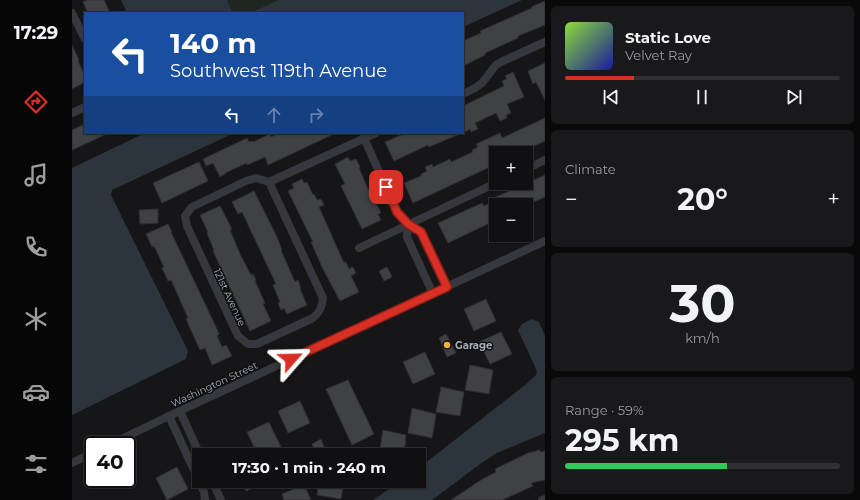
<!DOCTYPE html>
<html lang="en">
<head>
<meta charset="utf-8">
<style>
	:root { --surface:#101012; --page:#19191b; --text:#f1f3f6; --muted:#9c9d9f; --line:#303032; --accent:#d93025 }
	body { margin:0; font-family:Montserrat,sans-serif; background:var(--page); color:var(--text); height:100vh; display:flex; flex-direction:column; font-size:15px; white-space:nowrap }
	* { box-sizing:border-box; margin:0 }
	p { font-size:13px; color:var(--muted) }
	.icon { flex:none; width:22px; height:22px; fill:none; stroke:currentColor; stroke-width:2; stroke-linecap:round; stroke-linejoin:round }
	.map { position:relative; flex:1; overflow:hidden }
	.drawer { display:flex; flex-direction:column; gap:6px; padding:6px; background:#09090a; width:315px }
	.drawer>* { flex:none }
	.hud { position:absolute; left:12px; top:12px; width:380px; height:122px; border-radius:0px; box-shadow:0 1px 3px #0004,0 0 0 1px var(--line); background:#1a4fa0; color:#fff; overflow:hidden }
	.controls { position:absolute; left:417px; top:146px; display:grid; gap:8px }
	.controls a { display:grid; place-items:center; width:44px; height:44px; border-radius:0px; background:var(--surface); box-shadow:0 1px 3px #0004,0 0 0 1px var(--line); font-size:20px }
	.speed { position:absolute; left:12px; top:436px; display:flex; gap:8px; font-size:20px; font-weight:700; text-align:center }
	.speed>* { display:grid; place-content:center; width:52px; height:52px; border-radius:50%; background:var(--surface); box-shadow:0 1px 3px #0004,0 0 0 1px var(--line); line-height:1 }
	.speed .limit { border:2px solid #111; border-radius:6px; background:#fff; color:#111 }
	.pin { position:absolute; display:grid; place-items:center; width:34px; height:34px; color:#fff; margin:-17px; border-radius:8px; box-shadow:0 2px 6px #0006 }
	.me { position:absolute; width:44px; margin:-22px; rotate:65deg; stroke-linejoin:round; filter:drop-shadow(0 0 3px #0008) }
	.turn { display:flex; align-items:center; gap:14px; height:84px; padding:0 20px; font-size:18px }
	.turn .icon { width:52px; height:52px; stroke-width:2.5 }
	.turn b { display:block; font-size:28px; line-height:34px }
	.lanes { display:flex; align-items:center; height:38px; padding:0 20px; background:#0003; justify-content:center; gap:20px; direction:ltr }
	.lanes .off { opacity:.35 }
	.big { font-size:30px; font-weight:700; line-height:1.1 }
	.drawer .widget { flex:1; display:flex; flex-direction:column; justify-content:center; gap:6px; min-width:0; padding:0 14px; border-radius:6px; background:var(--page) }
	.drawer .dial { align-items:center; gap:0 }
	.dial b { font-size:52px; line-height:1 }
	.song { display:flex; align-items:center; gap:12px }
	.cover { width:48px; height:48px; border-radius:6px; background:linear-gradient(135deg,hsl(90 70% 55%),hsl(240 70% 35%)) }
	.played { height:4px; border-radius:2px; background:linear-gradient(90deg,var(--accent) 25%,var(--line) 25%) }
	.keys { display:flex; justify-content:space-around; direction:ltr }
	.heat { display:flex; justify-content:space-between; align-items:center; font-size:22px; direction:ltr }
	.charge { height:6px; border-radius:3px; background:linear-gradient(90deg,#34c759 59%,var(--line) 0) }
	.trip { position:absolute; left:120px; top:448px; width:234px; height:40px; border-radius:0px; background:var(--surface); box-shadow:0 1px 3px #0004,0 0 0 1px var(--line); font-weight:700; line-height:40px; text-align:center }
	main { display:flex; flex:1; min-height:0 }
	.tabs { display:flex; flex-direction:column; width:72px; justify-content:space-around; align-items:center; background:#060607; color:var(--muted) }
	.tabs .icon { width:28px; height:28px }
	.tabs .selected { color:var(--accent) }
	.tabs b { font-size:18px; color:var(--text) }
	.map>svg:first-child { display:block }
	.green { fill:#1e261f }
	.water { fill:#2c353c }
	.building { fill:#404145; stroke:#303034 }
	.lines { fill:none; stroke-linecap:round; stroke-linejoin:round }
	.minor { stroke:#37383d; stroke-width:8 }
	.route-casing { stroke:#8d1f18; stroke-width:10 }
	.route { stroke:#d93025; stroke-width:7 }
	.poi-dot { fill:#f2b134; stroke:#111113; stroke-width:1.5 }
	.labels { text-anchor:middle; stroke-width:3; stroke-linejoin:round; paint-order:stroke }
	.street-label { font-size:10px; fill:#a8adb8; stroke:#111113 }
	.poi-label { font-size:10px; font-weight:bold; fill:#a8adb8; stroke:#111113; text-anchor:start }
</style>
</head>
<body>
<main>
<nav class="tabs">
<b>17:29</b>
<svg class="icon selected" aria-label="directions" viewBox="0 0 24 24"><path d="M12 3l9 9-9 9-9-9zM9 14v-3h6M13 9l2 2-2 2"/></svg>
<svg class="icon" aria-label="music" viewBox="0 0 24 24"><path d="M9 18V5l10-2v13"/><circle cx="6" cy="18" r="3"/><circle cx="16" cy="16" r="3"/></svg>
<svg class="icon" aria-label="phone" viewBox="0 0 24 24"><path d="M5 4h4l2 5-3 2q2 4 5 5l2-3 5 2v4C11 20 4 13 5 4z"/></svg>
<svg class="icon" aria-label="climate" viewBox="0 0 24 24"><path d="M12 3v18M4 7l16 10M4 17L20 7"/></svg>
<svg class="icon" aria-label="car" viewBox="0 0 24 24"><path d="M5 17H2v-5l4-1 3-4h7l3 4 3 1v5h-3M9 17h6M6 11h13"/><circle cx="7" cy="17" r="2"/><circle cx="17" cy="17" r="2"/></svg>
<svg class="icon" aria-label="filters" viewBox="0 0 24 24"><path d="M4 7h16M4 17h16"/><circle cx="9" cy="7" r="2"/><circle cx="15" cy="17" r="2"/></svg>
</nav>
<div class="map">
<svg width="473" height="500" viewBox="0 0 473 500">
	<rect width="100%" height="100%" fill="#161618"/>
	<polygon class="green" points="155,0 206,0 178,13 161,13"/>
	<g class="water">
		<polygon points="49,0 155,0 161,13 55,13"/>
		<polygon points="206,0 450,0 391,27 391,13 178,13"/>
		<polygon points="73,133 162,133 40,190 39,195 116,351 114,359 0,415 0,168"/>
		<polygon points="460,319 467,322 473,336 473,433 425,453 408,464 360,500 301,500 329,481 347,481 347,468 453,385 464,375 465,371 446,330 450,324"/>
	</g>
	<g class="building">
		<polygon points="15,0 32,0 38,13 16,13 11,2"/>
		<polygon points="473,1 473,25 446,36 446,38 413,53 413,55 391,66 391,41 409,33 408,31 460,8 459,7"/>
		<polygon points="0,45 7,60 6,61 13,76 13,82 0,89"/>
		<polygon points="473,63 473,100 464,82 461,84 456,71"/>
		<polygon points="441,72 452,97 435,104 439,113 434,115 435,118 428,121 424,113 403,123 406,129 399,132 398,129 391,133 391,106 432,86 430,81 435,79 433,76"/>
		<polygon points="473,118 473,141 447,153 424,153 424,164 341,203 332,183 349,176 349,174 355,171 353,167 360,164 361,167 378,159 379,162 401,152 400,150 406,147 404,144 428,133 430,138"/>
		<polygon points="13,124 13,133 37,133 0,150 0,130"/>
		<polygon points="207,133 264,133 196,165 193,157 175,165 175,163 153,173 153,174 148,177 141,163 134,166 131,159 175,138 177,142 180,141 181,142 198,134 199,137"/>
		<polygon points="334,133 390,133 357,147 356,145 322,161 313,142"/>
		<polygon points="276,157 278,161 284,159 288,167 287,168 296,189 297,189 309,213 306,214 309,220 290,229 269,186 273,184 263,164"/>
		<polygon points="127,162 136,181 90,203 81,183"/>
		<polygon points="473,175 473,197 454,205 424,205 424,220 376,243 366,223 410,203 412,206 426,200 424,197"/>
		<polygon points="230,179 232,183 235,182 241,195 242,194 245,200 249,199 252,205 247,207 272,263 274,262 277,269 281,267 284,273 279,276 287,292 268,301 251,269 239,242 241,242 216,191 222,188 220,184"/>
		<polygon points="182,191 205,237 210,250 209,250 223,282 226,280 229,288 228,289 235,305 215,314 212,308 209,310 206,303 208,302 201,285 204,284 170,212 166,214 160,202"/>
		<polygon points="148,206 160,229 158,230 168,254 179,275 181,274 184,280 183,281 193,303 191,304 199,321 178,331 141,251 142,250 135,233 136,232 128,215"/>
		<polygon points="86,209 86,223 68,224 67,210"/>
		<polygon points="96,224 100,232 99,232 144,327 147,334 145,336 150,347 154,345 160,356 140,365 133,348 128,350 114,319 116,318 99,280 96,281 90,268 92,267 82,246 80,247 74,234"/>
		<polygon points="315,267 320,277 312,281 307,271"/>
		<polygon points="414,299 424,321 402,331 392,309"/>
		<polygon points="429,332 440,354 418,364 407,342"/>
		<polygon points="374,334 384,353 375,357 367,338"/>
		<polygon points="353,352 363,374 341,384 331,362"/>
		<polygon points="398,365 421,370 417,394 393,390"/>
		<polygon points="276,380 302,434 280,445 254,389"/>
		<polygon points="369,387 392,392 388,416 364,412"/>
		<polygon points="228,401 238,423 216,433 206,411"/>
		<polygon points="340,408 364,414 360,438 336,433"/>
		<polygon points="197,422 202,433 213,455 186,455 175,432"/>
		<polygon points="311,430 334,435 332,455 307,455"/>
		<polygon points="249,439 255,455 245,455 240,444"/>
		<polygon points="468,450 468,452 473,451 473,480 459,483 461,486 430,500 379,500 409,480 424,472 423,469 456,453"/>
		<polygon points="105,467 116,489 95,500 84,478"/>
		<polygon points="169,481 196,481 174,491"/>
		<polygon points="247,481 272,481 269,499 245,495"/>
		<polygon points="232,485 239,500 212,500 210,494"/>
	</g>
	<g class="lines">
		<g class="minor">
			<polyline points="0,13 13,39"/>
			<polyline points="391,94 403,88 410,83 424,65 431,61 473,42"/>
			<polyline points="0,113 13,107"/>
			<polyline points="292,138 325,212 336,224 349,232 375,287"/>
			<polyline points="454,169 473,160"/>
			<path d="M 197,182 L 251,298 C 250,307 248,312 241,318 L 185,344 L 176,344 L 166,336 L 115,226 L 113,216 L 120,207 L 174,181 L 184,178 L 197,182 L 304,133"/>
			<polyline points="336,224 335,237 361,294"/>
			<polyline points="287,248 424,183"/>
			<polyline points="108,411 128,455"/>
			<polyline points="97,416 127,481"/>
			<polyline points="37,445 97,416 473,241"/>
			<polyline points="0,463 21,453"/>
			<polyline points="127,481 132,492 133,500"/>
			<polyline points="140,481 149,500"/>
			<polyline points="470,500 473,499"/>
		</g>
	</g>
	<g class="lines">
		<g class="route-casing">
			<polyline id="route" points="219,359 375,287 349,232 336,224 325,212 314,187"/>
		</g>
		<use href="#route" class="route"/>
	</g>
	<circle class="poi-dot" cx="375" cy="345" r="4"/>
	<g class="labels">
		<g class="street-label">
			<text transform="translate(158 297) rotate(65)" y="4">121st Avenue</text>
			<text transform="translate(142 384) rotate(-25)" y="4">Washington Street</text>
		</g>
		<g class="poi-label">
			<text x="383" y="349">Garage</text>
		</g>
	</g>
</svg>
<div class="controls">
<a>+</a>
<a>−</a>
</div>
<div class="speed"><div class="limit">40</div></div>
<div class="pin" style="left:314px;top:187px;background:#d93025"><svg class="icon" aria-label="arrive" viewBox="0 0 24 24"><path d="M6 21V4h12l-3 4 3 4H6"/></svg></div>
<svg class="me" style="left:219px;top:359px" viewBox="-20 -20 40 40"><path d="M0-17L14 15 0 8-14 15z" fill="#d93025" stroke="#fff" stroke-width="4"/></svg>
<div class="trip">17:30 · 1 min · 240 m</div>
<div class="hud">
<div class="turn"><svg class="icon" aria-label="left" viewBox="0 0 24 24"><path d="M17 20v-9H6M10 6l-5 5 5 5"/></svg><div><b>140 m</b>Southwest 119th Avenue</div></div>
<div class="lanes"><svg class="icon" aria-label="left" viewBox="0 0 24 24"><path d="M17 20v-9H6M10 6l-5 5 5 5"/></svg><svg class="icon off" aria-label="ahead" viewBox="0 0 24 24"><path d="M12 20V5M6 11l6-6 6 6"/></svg><svg class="icon off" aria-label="right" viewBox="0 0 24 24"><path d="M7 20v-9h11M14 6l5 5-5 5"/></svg></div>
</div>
</div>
<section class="drawer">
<div class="widget">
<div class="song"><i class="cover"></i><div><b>Static Love</b><p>Velvet Ray</p></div></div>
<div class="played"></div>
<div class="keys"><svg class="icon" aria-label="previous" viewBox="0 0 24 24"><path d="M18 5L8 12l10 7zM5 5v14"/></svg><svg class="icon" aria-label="pause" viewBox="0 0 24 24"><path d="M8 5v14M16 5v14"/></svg><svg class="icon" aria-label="next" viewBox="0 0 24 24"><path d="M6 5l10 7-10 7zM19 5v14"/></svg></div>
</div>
<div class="widget"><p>Climate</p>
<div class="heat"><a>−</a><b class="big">20°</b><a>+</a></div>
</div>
<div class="widget dial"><b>30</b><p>km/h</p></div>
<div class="widget"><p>Range · 59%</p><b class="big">295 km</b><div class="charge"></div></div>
</section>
</main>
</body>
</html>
